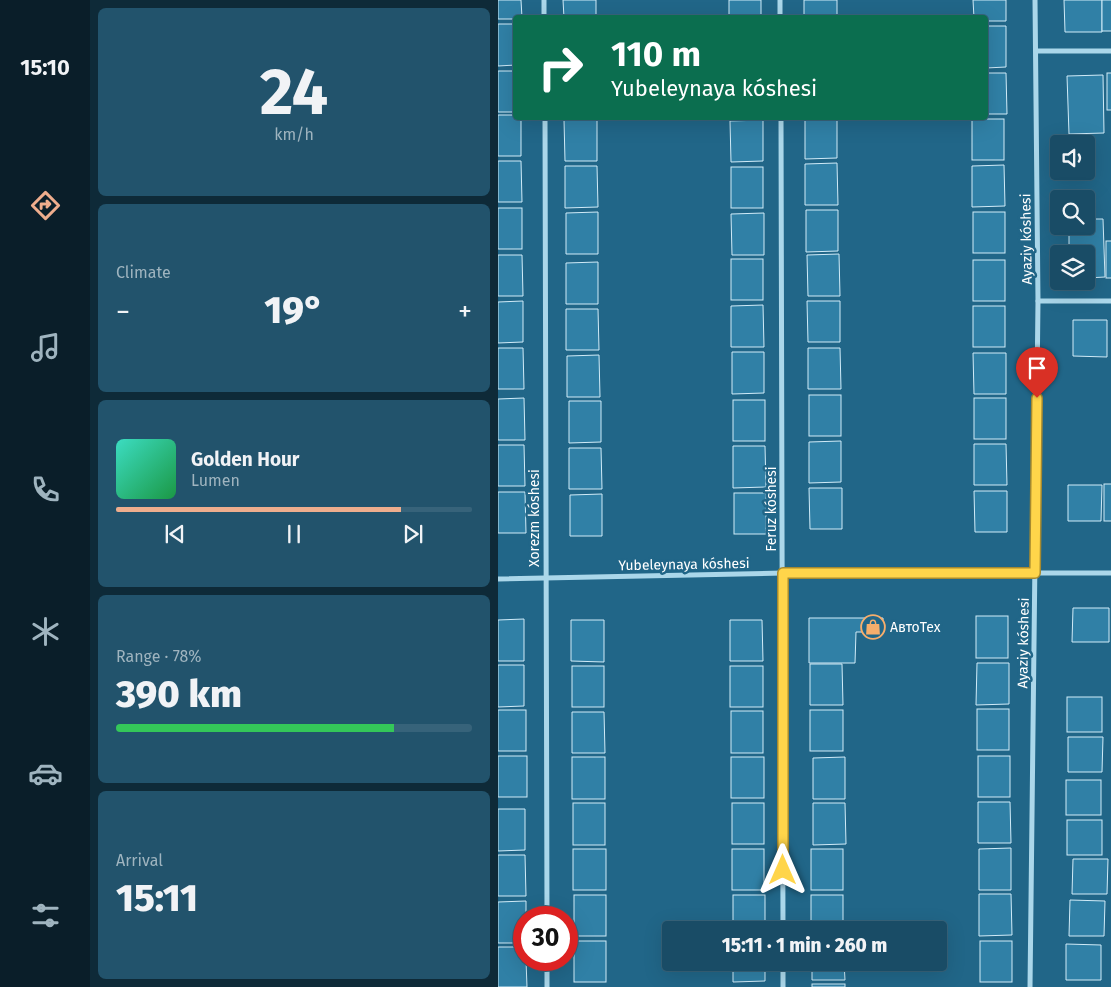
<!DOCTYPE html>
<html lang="en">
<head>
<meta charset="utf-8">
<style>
	:root { --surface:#194c66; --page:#22536c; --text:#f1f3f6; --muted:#9fb4bf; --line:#37637a; --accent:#eead8d }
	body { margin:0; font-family:"Fira Sans",sans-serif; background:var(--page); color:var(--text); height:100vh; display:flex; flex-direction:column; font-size:19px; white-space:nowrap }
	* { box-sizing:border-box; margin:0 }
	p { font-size:16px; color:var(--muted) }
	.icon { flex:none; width:28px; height:28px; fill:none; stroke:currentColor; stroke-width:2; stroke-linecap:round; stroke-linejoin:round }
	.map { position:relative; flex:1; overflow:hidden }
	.drawer { display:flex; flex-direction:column; gap:8px; padding:8px; background:#0e2a38; width:408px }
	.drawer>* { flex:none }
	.guide { position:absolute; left:15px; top:15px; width:475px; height:105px; border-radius:5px; box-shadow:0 5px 20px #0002,0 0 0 1px var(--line); background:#0b6e4f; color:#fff; overflow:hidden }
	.fabs { position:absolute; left:552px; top:135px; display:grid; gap:10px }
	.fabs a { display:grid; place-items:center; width:45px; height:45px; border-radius:5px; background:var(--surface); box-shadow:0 5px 20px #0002,0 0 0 1px var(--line); font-size:25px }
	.speed { position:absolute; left:15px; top:906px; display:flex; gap:10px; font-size:25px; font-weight:700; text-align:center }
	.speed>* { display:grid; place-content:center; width:65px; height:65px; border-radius:50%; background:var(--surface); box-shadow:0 5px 20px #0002,0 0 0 1px var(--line); line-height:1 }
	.speed .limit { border:8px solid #d22; background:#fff; color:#111 }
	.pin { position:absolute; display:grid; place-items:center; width:42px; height:42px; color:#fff; margin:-51px -21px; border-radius:50% 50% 50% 0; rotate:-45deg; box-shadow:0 0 5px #0007 }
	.pin .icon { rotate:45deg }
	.me { position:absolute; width:55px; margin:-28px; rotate:0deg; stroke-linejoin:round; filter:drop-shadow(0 0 4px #0008) }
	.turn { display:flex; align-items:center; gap:18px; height:105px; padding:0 15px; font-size:22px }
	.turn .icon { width:65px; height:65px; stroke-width:2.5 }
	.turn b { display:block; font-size:35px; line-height:42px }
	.big { font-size:38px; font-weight:800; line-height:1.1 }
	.drawer .tile { flex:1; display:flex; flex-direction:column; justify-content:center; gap:8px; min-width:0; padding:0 18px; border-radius:8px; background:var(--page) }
	.drawer .dial { align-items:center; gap:0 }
	.dial b { font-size:65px; line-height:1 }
	.song { display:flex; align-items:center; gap:15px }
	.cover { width:60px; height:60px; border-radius:8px; background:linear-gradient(135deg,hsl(170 70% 55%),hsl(140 70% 35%)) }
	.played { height:5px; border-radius:2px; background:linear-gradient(90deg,var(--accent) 80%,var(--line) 80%) }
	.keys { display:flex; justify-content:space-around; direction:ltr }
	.heat { display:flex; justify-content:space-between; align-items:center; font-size:28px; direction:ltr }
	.charge { height:8px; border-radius:4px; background:linear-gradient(90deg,#34c759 78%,var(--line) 0) }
	.trip { position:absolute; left:164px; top:921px; width:285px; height:50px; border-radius:5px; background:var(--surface); box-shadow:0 5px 20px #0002,0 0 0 1px var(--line); font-weight:800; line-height:50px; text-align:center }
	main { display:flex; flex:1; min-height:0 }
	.tab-bar { display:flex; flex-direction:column; width:90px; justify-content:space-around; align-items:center; background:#0a1e29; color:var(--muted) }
	.tab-bar .icon { width:35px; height:35px }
	.tab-bar .on { color:var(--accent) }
	.tab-bar b { font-size:22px; color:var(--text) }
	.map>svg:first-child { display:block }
	.building { fill:#3080a6; stroke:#d0ebf8 }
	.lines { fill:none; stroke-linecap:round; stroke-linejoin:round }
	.minor { stroke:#abd7ea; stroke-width:5 }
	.route-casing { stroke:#a68a30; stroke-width:12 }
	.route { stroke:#ffd54a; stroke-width:9 }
	.labels { text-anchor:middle; stroke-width:5; stroke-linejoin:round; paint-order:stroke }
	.street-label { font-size:14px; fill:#fff; stroke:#216688 }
	.poi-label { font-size:14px; fill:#fff; stroke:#216688; text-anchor:start }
</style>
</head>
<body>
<main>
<nav class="tab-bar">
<b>15:10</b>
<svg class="icon on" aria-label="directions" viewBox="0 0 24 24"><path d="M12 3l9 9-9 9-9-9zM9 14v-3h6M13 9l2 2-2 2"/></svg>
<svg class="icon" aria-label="music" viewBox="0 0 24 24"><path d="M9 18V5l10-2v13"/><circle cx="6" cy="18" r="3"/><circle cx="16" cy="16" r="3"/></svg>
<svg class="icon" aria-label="phone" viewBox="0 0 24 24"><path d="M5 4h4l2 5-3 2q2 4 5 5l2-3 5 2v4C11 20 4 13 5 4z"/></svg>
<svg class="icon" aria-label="climate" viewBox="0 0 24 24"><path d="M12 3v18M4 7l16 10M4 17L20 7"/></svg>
<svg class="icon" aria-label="car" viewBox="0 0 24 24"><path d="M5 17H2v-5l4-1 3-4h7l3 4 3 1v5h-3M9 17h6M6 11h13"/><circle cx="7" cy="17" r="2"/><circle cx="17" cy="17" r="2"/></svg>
<svg class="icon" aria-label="filters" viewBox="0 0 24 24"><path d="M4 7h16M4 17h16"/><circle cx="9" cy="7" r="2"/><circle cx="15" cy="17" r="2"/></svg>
</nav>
<section class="drawer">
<div class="tile dial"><b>24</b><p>km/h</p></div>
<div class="tile"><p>Climate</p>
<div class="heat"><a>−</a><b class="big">19°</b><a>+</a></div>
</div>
<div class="tile">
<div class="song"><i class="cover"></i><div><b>Golden Hour</b><p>Lumen</p></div></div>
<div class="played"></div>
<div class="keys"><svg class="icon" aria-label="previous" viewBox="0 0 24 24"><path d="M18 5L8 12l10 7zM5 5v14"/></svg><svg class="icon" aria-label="pause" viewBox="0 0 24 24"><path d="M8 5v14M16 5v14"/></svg><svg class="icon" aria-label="next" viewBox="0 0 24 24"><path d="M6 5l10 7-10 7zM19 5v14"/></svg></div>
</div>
<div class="tile"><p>Range · 78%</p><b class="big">390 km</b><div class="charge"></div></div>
<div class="tile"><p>Arrival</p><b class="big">15:11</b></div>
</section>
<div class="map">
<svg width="614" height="987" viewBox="0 0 614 987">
	<rect width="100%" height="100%" fill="#216688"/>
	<g class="building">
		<polygon points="0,0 23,0 24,18 18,18 18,19 0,19"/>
		<polygon points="65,0 98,0 98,18 66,18"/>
		<rect x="231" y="0" width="32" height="18"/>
		<rect x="306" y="0" width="33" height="18"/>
		<polygon points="475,0 508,0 508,21 488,21 488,18 476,18"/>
		<polygon points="566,0 604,0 604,32 567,32"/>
		<rect x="604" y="0" width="10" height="31"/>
		<polygon points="0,24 18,24 18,65 0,66"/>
		<polygon points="488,26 508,26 508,67 488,68"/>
		<rect x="0" y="71" width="18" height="41"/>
		<polygon points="488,73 508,73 509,114 488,114"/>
		<rect x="609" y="73" width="5" height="37"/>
		<polygon points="605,75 606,133 571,134 569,76"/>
		<polygon points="0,115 18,115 18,118 23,118 23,156 0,156"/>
		<polygon points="307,118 339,118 339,158 307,159"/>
		<polygon points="99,119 99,161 67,161 66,120"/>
		<rect x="474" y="119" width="32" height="41"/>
		<polygon points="265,120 265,161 233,162 232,121"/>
		<polygon points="0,161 23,161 24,202 0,202"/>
		<polygon points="339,163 340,205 307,205 307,164"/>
		<polygon points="506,165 507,206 474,207 474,166"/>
		<polygon points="67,166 99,166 100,207 67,208"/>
		<rect x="233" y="167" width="32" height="41"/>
		<rect x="0" y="208" width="24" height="41"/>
		<polygon points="308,210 340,210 340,251 308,252"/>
		<polygon points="100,212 100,254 68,254 68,213"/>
		<rect x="475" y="212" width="32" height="41"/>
		<polygon points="266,213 266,255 234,255 233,214"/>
		<polygon points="589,219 605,219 607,277 589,278 589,254 571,254 571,226 589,226"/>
		<rect x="608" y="241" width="6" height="37"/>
		<polygon points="341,254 342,296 310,296 309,255"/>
		<polygon points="0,255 24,255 25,296 0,296"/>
		<rect x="233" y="259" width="32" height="41"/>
		<rect x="475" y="260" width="32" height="41"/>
		<polygon points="100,262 100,304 68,304 68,263"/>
		<polygon points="25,301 25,342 0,343 0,302"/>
		<polygon points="309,301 342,301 342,342 310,342"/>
		<polygon points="265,305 266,347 233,347 233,306"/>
		<rect x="475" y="306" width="32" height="41"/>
		<polygon points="68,309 100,309 101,350 68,350"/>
		<polygon points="575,320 609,320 609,357 575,356"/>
		<polygon points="0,348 25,348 26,389 0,389"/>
		<polygon points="310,348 342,348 343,389 310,389"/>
		<polygon points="234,352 266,352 266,393 234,394"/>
		<polygon points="475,353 508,353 508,394 476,394"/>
		<polygon points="101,355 102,397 69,397 69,356"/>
		<rect x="311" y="395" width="32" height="41"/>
		<polygon points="26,398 27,440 0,440 0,399"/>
		<rect x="476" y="398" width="32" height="41"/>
		<rect x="235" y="400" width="32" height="41"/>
		<polygon points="71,401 103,401 103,442 71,443"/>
		<polygon points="343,441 343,482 311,483 311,442"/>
		<polygon points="476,444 508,444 509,485 476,485"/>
		<polygon points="0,445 26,445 27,486 0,486"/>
		<polygon points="235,446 267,446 268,487 235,488"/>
		<polygon points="71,448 103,448 104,489 71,489"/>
		<rect x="606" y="484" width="8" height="37"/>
		<polygon points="570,485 604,485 603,521 570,521"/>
		<polygon points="311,488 344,488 344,529 312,529"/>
		<polygon points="476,491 509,491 509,532 477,532"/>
		<polygon points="0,492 27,492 28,533 0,533"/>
		<rect x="236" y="493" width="32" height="41"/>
		<polygon points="104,494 104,536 72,536 72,495"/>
		<polygon points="575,608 611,608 611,642 574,642"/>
		<rect x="478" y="616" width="32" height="42"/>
		<polygon points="311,618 385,618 385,632 358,632 357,663 311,663"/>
		<polygon points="26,619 26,661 0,661 0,620"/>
		<polygon points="73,620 106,620 106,662 73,661"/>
		<polygon points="232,620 264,620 265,661 232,661"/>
		<polygon points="479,663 511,663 511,704 478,705"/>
		<polygon points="312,664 344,664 345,705 312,705"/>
		<polygon points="0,665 26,665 26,706 0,707"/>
		<rect x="74" y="666" width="32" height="41"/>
		<rect x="232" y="666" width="33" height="41"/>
		<rect x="569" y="697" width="35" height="35"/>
		<rect x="479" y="709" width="32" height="41"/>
		<rect x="0" y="710" width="28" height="41"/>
		<rect x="312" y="710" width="33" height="41"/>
		<rect x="233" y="711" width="32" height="42"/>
		<polygon points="74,712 106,712 107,753 74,753"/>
		<polygon points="570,737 605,737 604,772 570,772"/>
		<rect x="0" y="756" width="29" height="41"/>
		<rect x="480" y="756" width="32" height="41"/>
		<rect x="74" y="757" width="33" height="42"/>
		<rect x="233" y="757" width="33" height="41"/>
		<polygon points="347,757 347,799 315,799 315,758"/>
		<rect x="568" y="780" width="35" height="35"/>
		<polygon points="480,802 512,802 513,843 480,843"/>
		<rect x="75" y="803" width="32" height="42"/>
		<rect x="234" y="803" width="32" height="41"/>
		<polygon points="315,803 347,803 348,844 315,845"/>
		<polygon points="0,809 27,809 27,850 0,851"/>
		<rect x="569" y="820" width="35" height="35"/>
		<polygon points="513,848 513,890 481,890 481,849"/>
		<rect x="75" y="849" width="33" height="41"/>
		<rect x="234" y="849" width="32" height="41"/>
		<rect x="313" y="849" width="32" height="41"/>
		<polygon points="0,855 27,855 28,896 0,896"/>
		<polygon points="575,859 610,859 609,894 574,894"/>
		<polygon points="481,894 513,894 514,935 481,936"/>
		<rect x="76" y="895" width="32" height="41"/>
		<rect x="235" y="895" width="32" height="35"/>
		<rect x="313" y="895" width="32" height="35"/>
		<polygon points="572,900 607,901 606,936 571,936"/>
		<polygon points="28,901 28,918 26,918 26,943 0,943 0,902"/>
		<rect x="76" y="941" width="32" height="41"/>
		<rect x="482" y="941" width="32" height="41"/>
		<polygon points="568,944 603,945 603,980 568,980"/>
		<polygon points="0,947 26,947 26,960 28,960 29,987 0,987"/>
		<polygon points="235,962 267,962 267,981 235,982"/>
		<polygon points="314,962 346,962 347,980 314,980"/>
		<rect x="314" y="984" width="33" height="3"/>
	</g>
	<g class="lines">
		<g class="minor">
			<polyline points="46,0 46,18"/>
			<polyline points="282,0 282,18"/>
			<polyline points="538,51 614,51"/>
			<polyline points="47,118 49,918"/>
			<polyline points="283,118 285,930"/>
			<polyline points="540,301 614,301"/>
			<polyline points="0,579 285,573 614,573"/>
			<polyline points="49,960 49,987"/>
			<polyline points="285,962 285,987"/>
			<polyline points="532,987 540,301 537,0"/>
		</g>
	</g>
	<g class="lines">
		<g class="route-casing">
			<polyline id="route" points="285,870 285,573 537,573 539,398"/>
		</g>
		<use href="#route" class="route"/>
	</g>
	<defs>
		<g id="shop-ring" transform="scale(1.25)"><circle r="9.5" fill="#216688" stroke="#f7ae6c" stroke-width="1.5"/><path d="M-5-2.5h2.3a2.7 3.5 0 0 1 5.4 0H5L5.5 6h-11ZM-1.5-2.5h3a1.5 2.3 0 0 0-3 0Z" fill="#f7ae6c"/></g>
	</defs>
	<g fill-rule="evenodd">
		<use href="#shop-ring" x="375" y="627"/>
	</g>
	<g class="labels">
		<g class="street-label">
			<text transform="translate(528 239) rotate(-91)" y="5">Ayaziy kóshesi</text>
			<text transform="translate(273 509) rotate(-90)" y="5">Feruz kóshesi</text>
			<text transform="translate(36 518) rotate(-90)" y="5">Xorezm kóshesi</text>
			<text transform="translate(186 564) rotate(-1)" y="5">Yubeleynaya kóshesi</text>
			<text transform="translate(525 643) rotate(-89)" y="5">Ayaziy kóshesi</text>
		</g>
		<g class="poi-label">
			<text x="392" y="632">АвтоТех</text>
		</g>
	</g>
</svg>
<div class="fabs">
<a><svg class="icon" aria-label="sound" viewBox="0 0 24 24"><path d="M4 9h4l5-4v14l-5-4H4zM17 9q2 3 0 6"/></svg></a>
<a><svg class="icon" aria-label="search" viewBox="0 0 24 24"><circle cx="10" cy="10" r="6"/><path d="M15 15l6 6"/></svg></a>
<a><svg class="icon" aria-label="layers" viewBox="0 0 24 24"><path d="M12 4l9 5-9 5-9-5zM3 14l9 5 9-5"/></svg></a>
</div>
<div class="speed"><div class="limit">30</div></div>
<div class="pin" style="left:539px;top:398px;background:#d93025"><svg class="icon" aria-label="arrive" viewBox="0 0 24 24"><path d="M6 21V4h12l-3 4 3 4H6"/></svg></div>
<svg class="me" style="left:285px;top:870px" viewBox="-20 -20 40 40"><path d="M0-17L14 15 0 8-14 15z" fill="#ffd54a" stroke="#fff" stroke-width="4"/></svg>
<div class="trip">15:11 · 1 min · 260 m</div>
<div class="guide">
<div class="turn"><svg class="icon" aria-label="right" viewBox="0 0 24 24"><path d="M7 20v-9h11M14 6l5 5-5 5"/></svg><div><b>110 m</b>Yubeleynaya kóshesi</div></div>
</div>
</div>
</main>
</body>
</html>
